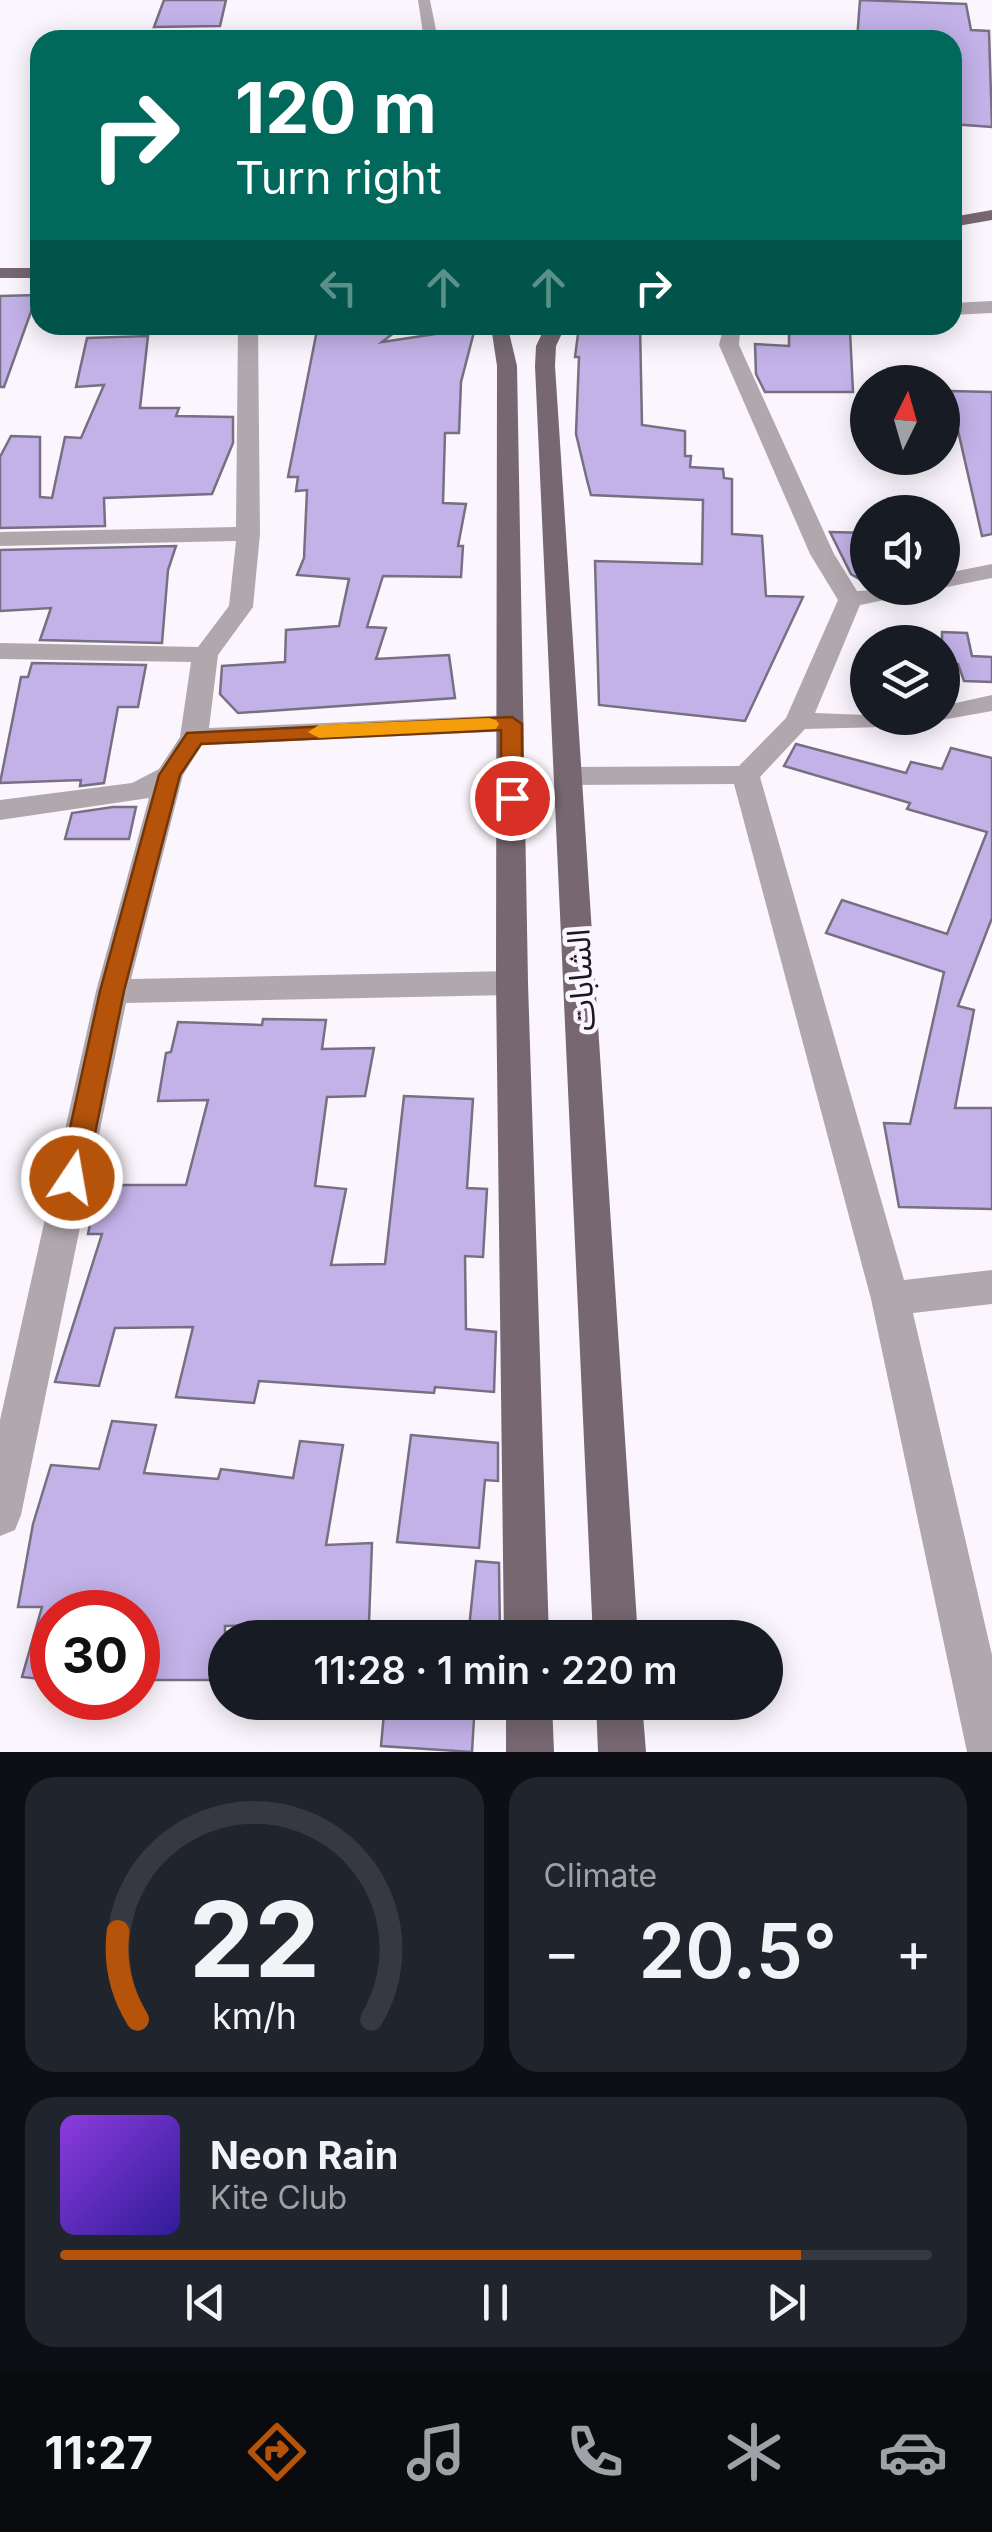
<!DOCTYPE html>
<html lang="en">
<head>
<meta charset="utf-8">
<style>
	:root { --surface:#171b24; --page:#20242c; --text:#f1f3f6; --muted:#9ea1a6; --line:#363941; --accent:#b45309 }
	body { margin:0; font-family:Inter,"Noto Sans Arabic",sans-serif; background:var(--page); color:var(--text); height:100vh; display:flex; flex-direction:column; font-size:38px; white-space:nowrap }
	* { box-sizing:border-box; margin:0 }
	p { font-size:32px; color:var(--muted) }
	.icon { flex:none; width:55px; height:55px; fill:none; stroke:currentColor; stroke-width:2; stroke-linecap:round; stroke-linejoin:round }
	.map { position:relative; height:1752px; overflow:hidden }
	.panel { display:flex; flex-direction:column; gap:25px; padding:25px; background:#0d0f14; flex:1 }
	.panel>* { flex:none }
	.top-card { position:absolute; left:30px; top:30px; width:932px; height:305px; border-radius:30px; box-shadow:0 5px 25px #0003; background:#00695c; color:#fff; overflow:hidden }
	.needle { width:65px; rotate:5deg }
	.buttons { position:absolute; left:850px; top:365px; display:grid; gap:20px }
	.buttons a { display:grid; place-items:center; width:110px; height:110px; border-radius:50%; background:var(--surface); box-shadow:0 5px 25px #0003; font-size:50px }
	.speed { position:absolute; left:30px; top:1590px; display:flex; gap:20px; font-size:50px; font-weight:700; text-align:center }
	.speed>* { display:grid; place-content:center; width:130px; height:130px; border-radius:50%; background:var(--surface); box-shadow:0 5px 25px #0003; line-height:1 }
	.speed .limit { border:15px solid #d22; background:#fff; color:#111 }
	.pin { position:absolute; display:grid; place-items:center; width:85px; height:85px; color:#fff; margin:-42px; border:5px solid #fff; border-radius:50%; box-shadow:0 2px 10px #0007 }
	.me { position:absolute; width:110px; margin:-55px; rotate:12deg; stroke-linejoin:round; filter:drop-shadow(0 0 8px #0008) }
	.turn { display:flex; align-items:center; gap:35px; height:210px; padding:0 40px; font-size:45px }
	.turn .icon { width:130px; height:130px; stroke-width:2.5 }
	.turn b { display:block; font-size:70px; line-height:85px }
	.lanes { display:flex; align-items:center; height:95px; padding:0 40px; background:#0003; justify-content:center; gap:50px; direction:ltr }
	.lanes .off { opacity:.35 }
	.big { font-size:75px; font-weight:600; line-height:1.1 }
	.panel .card { flex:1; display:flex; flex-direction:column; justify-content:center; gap:15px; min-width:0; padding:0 35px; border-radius:30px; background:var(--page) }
	.panel .dial { align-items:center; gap:0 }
	.dial svg { height:260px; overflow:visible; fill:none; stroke:var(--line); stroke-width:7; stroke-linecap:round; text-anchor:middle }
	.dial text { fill:var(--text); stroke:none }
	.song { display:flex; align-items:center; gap:30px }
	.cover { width:120px; height:120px; border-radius:15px; background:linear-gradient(135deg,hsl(270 70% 55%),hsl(250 70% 35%)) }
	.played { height:10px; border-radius:5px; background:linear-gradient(90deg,var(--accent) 85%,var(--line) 85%) }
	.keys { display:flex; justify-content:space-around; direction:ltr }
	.heat { display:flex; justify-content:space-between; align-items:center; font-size:55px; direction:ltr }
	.panel .tiles { flex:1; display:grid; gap:25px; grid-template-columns:1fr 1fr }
	.card:last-child { grid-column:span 2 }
	.trip { position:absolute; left:208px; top:1620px; width:575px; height:100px; border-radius:50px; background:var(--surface); box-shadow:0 5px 25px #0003; font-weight:600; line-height:100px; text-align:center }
	.menu { display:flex; height:160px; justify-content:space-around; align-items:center; background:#090b0e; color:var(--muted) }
	.menu .icon { width:70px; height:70px }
	.menu .active { color:var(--accent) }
	.menu b { font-size:45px; color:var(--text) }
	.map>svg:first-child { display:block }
	.building { fill:#c3b2e8; stroke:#757082; stroke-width:2.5 }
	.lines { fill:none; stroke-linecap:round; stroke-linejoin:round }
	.minor { fill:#b1a8ae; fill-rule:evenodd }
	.major { fill:#766771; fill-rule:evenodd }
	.route { fill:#b45309; stroke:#753606; stroke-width:2.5 }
	.slow { fill:#f59e0b }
	.labels { text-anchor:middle; stroke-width:9; stroke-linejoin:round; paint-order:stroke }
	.street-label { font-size:32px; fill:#1d181e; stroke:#fbf6fd }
</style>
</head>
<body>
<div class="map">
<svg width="992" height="1752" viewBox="0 0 992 1752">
	<rect width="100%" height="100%" fill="#fbf6fd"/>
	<g class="building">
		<polygon points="164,0 226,0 220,26 154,27"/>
		<polygon points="860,0 966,4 971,30 989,31 992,127 952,124 952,40 857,40"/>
		<polygon points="37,295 4,387 0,387 0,296"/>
		<polygon points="318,325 404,325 382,342 475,328 461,382 459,433 445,433 443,503 466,504 458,546 463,546 461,577 383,576 367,627 386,628 376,659 449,655 455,698 238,713 220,694 222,666 285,662 286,630 339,626 349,579 297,575 304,558 307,490 296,491 298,477 288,477"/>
		<polygon points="640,325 642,425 685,431 685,456 691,456 690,467 723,469 724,478 732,479 732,534 762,536 766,596 803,597 745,721 599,705 595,561 702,564 703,500 591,495 587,480 576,434 579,357 575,357 579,326"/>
		<polygon points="789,325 845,326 850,331 853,392 765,392 756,374 755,344 789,346"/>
		<polygon points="148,336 140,408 179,408 176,416 233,417 233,443 212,494 104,498 105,526 0,528 0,457 11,436 40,437 40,497 52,498 65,437 81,438 104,385 76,387 87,338"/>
		<polygon points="949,391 992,392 992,534 982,536"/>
		<polygon points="830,532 868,533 868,584 851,574"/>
		<polygon points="176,546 168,570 162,643 40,640 51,608 0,611 0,550"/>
		<polygon points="942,632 967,633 972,656 992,657 992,682 964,681 958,664 942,664"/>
		<polygon points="32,663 146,665 138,707 118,707 104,783 80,786 81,780 0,783 21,677 28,677"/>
		<polygon points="796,744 906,773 911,762 942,769 951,748 992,758 992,918 958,1006 974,1010 955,1108 992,1108 992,1209 899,1207 884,1123 910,1124 944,972 826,933 842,900 947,934 987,832 907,809 910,803 784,766"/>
		<polygon points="113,807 136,807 129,839 65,839 72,813"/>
		<polygon points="263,1019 326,1020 322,1049 374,1048 365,1096 327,1097 315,1186 346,1189 331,1265 385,1264 404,1096 473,1099 467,1188 487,1189 483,1257 465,1256 466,1329 496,1332 494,1392 435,1387 434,1393 259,1381 254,1403 176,1397 193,1327 115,1328 99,1386 55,1382 102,1234 88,1234 98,1185 186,1185 208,1100 158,1101 166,1053 171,1052 178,1022 262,1025"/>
		<polygon points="112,1421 156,1425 144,1473 218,1479 221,1469 293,1478 300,1441 343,1445 326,1545 372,1543 369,1622 225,1626 225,1680 138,1680 138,1612 52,1612 52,1680 22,1677 42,1607 18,1607 33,1524 51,1465 99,1469"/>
		<polygon points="411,1435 498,1443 498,1481 485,1480 479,1548 397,1542"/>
		<polygon points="476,1561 499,1563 500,1638 468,1638"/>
		<polygon points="385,1702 475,1702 472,1752 381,1746"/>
	</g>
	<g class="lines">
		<g class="minor">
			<polygon points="418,0 430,0 438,40 424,40"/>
			<polygon points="992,301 992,313 952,315 952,303"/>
			<polygon points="238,325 258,325 260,534 253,607 218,655 209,728 511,715 524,723 511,731 202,745 183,775 131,979 512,971 523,975 528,983 523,991 512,995 126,1003 21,1515 15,1530 0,1536 0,1420 96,991 149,798 0,820 0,800 132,783 159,769 180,737 191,662 0,659 0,643 198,647 229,606 236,541 0,546 0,532 236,527"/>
			<polygon points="724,325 752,325 740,332 739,345 834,554 857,591 923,588 920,593 860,605 815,713 942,718 942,706 992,695 992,711 936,721 924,726 805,729 760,777 904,1280 992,1270 992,1304 913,1313 992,1655 992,1752 967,1752 871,1299 734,784 570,785 560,782 556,776 560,770 570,767 739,766 786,718 838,600 810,554 719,345"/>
			<polygon points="992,564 992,578 942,588 939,588 942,588 942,574"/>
		</g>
		<g class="major">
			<polygon points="992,210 992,220 952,227 952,217"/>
			<rect x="0" y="268" width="40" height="10"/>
			<polygon points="485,325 508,328 517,366 528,983 549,1638 504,1638 496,983 497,366 492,333"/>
			<polygon points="546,325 566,325 556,346 555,366 638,1638 593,1638 535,366 536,346"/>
			<polygon points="506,1702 552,1702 554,1752 506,1752"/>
			<polygon points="596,1702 642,1702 646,1752 598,1752"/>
		</g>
	</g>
	<polygon class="route" points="512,717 522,724 522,798 512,805 501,798 501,730 201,744 180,775 124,991 86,1178 82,1186 72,1189 63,1186 59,1178 100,991 159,775 187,733"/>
	<polygon class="slow" points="489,718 496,720 499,724 496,729 319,738 308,732 319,725"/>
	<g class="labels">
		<g class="street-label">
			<text transform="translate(581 980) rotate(-93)" y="11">الشابات</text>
		</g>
	</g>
</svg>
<div class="buttons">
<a><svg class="needle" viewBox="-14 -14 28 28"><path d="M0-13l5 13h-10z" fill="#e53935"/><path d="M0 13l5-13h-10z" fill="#9ea1a6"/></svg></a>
<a><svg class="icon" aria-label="sound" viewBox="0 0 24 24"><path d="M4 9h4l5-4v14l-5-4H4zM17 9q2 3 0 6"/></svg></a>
<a><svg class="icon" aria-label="layers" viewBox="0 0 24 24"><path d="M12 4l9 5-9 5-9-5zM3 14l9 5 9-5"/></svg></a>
</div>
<div class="speed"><div class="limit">30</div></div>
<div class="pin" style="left:512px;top:798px;background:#d93025"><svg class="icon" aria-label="arrive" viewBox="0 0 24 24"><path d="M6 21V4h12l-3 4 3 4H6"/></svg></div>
<svg class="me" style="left:72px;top:1178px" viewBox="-20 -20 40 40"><circle r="17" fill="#b45309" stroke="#fff" stroke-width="3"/><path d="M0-11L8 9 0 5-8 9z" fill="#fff"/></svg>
<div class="trip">11:28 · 1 min · 220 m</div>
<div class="top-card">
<div class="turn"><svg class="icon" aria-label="right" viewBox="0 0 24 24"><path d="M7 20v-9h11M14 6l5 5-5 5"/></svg><div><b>120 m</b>Turn right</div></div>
<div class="lanes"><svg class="icon off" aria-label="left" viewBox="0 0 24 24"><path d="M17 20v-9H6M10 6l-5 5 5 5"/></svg><svg class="icon off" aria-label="ahead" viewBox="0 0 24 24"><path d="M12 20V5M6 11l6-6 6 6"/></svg><svg class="icon off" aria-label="ahead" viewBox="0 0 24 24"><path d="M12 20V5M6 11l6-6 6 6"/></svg><svg class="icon" aria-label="right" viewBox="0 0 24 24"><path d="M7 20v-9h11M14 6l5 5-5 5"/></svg></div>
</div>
</div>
<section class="panel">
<div class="tiles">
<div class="card dial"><svg viewBox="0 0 100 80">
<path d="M14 69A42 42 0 1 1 86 69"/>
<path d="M14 69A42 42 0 0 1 8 42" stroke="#b45309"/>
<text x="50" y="56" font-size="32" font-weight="700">22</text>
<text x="50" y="72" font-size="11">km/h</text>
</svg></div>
<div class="card"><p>Climate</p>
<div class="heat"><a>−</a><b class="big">20.5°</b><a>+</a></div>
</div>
<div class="card">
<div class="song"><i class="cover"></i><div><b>Neon Rain</b><p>Kite Club</p></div></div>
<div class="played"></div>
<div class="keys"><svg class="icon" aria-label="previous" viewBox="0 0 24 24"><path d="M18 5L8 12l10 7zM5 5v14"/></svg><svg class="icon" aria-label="pause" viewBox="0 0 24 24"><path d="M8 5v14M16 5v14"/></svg><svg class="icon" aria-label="next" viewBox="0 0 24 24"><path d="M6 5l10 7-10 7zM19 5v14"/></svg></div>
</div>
</div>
</section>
<nav class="menu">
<b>11:27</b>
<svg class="icon active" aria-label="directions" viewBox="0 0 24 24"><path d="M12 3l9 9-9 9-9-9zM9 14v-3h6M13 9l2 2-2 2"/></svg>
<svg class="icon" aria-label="music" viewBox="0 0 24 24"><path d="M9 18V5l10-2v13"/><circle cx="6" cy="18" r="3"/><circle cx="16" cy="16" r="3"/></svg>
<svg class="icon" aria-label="phone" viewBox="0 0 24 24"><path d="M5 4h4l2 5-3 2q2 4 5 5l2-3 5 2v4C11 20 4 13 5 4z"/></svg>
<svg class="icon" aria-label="climate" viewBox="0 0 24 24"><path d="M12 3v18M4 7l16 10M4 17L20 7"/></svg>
<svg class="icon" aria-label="car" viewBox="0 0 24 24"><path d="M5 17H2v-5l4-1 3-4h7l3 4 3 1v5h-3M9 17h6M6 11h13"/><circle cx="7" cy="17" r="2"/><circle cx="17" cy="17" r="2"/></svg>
</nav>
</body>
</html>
